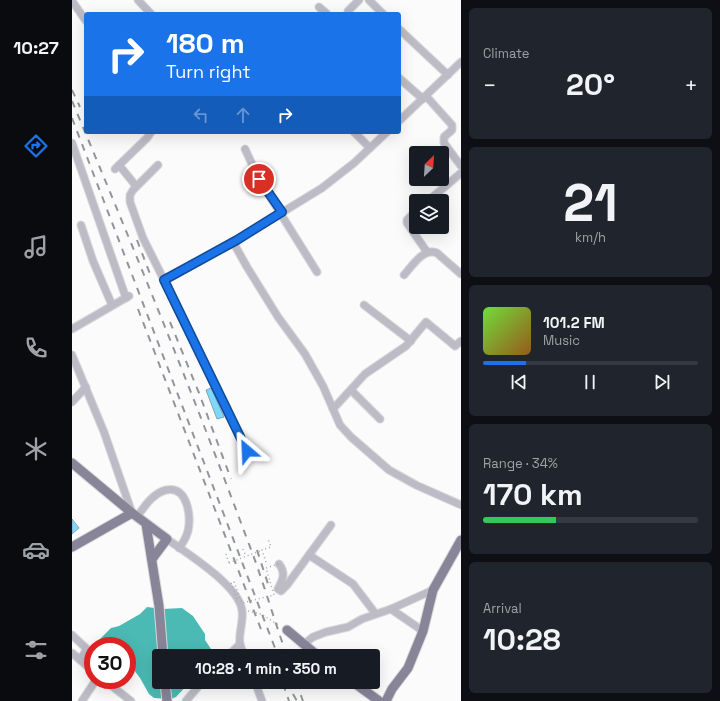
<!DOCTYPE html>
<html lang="en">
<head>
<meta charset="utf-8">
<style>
	:root { --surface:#171b24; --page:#20242c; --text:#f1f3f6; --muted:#9ea1a6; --line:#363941; --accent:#1a73e8 }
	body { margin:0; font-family:"Space Grotesk",sans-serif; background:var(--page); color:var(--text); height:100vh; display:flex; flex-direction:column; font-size:15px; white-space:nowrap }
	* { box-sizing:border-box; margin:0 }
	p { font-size:13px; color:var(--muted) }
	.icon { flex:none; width:22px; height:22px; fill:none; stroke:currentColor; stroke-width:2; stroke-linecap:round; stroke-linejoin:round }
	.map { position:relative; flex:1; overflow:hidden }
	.drawer { display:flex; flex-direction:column; gap:8px; padding:8px; background:#0d0f14; width:259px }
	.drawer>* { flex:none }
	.hud { position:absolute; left:12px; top:12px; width:317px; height:122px; border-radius:4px; box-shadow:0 4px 16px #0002; background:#1a73e8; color:#fff; overflow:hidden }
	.needle { width:26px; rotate:25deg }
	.controls { position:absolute; left:337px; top:146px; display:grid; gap:8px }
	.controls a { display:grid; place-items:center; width:40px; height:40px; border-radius:4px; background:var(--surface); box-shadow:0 4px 16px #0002; font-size:20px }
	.speed { position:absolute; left:12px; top:637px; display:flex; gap:8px; font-size:20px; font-weight:700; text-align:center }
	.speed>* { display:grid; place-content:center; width:52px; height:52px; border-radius:50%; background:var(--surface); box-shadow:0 4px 16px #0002; line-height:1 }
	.speed .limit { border:6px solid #d22; background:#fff; color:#111 }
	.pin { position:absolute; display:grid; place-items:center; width:34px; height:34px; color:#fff; margin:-17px; border:2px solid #fff; border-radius:50%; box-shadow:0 1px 4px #0007 }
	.me { position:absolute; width:44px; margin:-22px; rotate:334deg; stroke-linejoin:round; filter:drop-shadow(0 0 3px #0008) }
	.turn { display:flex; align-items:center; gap:14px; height:84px; padding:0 16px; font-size:18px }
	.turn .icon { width:52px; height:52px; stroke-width:2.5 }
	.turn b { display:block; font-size:28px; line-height:34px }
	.lanes { display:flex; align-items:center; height:38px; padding:0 16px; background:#0003; justify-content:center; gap:20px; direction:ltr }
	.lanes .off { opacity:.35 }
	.big { font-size:30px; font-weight:600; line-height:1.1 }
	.drawer .tile { flex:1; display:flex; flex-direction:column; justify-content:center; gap:6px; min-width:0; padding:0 14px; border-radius:6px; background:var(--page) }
	.drawer .dial { align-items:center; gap:0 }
	.dial b { font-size:52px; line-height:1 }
	.song { display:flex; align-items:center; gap:12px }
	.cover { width:48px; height:48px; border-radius:6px; background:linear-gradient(135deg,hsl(100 70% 55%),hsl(30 70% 35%)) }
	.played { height:4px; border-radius:2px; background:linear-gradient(90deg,var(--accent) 20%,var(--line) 20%) }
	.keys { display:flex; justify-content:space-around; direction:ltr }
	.heat { display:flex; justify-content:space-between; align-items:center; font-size:22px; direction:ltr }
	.charge { height:6px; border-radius:3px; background:linear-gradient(90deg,#34c759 34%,var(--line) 0) }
	.trip { position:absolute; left:80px; top:649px; width:228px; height:40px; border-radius:4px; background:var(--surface); box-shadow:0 4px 16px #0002; font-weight:600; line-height:40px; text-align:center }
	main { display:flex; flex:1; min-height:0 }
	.dock { display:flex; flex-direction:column; width:72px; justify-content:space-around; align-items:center; background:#090b0e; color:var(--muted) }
	.dock .icon { width:28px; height:28px }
	.dock .on { color:var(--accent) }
	.dock b { font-size:18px; color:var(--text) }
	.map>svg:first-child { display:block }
	.water { fill:#4bbab4 }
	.building { fill:#7dd9fc; stroke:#88a3af }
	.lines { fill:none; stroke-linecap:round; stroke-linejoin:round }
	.minor-casing { stroke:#d7d8da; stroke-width:9 }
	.major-casing { stroke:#d7d8da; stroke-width:11 }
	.path { stroke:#a5a8ac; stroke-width:1.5; stroke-dasharray:1 3; stroke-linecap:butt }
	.minor { stroke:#bdbbc6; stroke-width:7 }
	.major { stroke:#898599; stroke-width:9 }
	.rail { stroke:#92959a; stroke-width:2; stroke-dasharray:7 7; stroke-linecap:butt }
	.path-bridge { stroke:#a5a8ac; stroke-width:1.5; stroke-dasharray:1 3; stroke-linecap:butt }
	.route-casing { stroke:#114b97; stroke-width:10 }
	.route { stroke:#1a73e8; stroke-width:7 }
</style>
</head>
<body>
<main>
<nav class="dock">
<b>10:27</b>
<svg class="icon on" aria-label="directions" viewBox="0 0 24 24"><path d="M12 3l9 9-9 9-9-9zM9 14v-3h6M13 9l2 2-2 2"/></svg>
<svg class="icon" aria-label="music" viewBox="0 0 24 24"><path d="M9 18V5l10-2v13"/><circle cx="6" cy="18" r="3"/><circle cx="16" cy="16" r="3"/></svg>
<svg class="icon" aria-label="phone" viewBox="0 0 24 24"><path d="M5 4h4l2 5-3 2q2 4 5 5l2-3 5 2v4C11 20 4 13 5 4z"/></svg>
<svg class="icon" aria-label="climate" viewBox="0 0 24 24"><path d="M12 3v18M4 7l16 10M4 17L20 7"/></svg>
<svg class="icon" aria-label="car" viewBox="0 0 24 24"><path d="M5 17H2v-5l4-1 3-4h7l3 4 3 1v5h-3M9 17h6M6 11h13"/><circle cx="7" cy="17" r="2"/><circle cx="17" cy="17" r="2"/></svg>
<svg class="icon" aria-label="filters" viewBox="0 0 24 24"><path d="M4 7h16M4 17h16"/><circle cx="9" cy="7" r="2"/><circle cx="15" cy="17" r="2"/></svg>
</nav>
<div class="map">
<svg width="389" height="701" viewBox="0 0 389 701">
	<rect width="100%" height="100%" fill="#fbfbfb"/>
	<polygon class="water" points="75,607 91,609 110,608 121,616 133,634 133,640 139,649 138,656 87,656 87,682 118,682 104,697 99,699 82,698 77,694 68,678 62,670 55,665 55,646 21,646 39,628 47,626 68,614"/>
	<g class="building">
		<polygon points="139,388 152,417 145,419 134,390"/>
		<polygon points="0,519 7,528 0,534"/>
	</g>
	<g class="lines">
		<g class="minor-casing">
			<g id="minor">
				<polyline points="66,0 79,14"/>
				<polyline points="297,0 311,14"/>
				<polyline points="0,1 14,21"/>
				<polyline points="247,7 255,14"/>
				<polyline points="276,11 287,0"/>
				<polyline points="327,29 376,75"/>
				<polyline points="327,78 351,99"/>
				<polyline points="354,96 380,125 380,130 372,137 372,143 389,166"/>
				<polyline points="327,121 389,62"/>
				<polyline points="282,132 298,148"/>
				<polyline points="0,143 54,298"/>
				<polyline points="173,149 187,179 245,272"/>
				<polyline points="47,165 64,186"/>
				<polyline points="86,165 61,190 58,195 58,202 71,238 92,280 175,451"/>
				<polyline points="43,169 75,138 79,132"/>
				<polyline points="356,201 389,173"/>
				<polyline points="344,211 335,220 335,223 355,252"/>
				<polyline points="9,225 21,261 40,305"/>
				<polyline points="161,242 175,267 206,317 233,354 251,386 268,425 279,437 317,470 344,485 389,505"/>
				<path d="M 332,275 C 340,266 352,247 365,253 L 389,274"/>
				<polyline points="92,280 165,240 250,188 282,163 315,132"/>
				<polyline points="292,305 339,341"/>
				<polyline points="0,329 57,296"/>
				<polyline points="0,355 32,432 60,513"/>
				<polyline points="279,390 308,419"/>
				<polyline points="0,402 14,387"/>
				<polyline points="261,409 293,374 334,346 354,322 383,346 389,341"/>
				<path d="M 65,517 C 72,507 81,493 94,490 C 116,485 119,517 116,531 C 114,538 111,543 107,548"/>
				<path d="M 95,539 C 116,554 166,585 170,610 C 172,621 166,634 168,644 C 169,648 171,652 173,656"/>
				<polyline points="237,555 281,584 303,613"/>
				<path d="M 207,564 C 214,573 211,579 206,589 L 209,591 L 215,585 L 259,525"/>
				<polyline points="319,609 351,631"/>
				<polyline points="0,635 15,649 8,660"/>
				<polyline points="232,644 241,637 254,632 276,627 290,619 319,609 361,590"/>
				<polyline points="0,653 21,671"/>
				<polyline points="156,656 168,644"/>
				<polyline points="32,680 59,701"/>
				<polyline points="183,682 190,701"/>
				<polyline points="10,701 24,680"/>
				<polyline points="114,701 130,682"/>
			</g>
		</g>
		<g class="major-casing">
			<g id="major">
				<polyline points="0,463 60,513 95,539 80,559"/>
				<polyline points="74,524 87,606 91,656"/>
				<polyline points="0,547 60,513"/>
				<polyline points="215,630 246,656"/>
				<polyline points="93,682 95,701"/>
				<polyline points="281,682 307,701"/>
				<polyline points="314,701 320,689 336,668 351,631 361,590 389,540"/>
			</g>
		</g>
		<g class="path">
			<polyline points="171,549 174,556"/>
			<polyline points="154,554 157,563"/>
			<polyline points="194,562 190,550 199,547 196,539"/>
			<polyline points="176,611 189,614 208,626"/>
		</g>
		<use href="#minor" class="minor"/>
		<use href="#major" class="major"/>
		<g class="rail">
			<polyline points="0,90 8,107"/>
			<path d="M 0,101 C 61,246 120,391 175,539 C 190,577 201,617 215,656"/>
			<polyline points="0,118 206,656"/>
			<polyline points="65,240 78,274"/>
			<polyline points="66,309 190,632"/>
			<polyline points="98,322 127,393 159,479"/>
			<polyline points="185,550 196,584"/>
			<polyline points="214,682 225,701"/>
			<polyline points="224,682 231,701"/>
			<polyline points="211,684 217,701"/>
		</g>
		<g class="path-bridge">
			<polyline points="157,563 190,550"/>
			<polyline points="165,599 159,583 162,582 170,603 202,595 194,568 207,564"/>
		</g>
	</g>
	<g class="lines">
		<g class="route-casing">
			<polyline id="route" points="175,451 92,280 165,240 210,212 187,179"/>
		</g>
		<use href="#route" class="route"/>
	</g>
</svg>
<div class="controls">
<a><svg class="needle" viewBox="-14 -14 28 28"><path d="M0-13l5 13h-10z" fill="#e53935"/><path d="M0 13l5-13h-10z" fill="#9ea1a6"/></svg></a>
<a><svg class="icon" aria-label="layers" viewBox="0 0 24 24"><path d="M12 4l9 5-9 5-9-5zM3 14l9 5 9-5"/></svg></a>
</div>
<div class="speed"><div class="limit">30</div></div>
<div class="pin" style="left:187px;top:179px;background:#d93025"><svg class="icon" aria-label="arrive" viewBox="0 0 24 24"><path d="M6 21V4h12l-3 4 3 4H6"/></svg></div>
<svg class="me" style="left:175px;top:451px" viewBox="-20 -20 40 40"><path d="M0-17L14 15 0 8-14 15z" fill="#1a73e8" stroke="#fff" stroke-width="4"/></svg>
<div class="trip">10:28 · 1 min · 350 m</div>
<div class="hud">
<div class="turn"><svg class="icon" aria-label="right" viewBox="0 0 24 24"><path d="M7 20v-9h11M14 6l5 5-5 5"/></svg><div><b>180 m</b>Turn right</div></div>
<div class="lanes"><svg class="icon off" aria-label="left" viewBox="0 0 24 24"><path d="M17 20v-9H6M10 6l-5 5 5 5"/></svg><svg class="icon off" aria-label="ahead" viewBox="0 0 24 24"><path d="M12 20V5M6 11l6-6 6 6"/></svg><svg class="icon" aria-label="right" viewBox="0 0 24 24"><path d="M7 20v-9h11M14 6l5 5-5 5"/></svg></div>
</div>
</div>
<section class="drawer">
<div class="tile"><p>Climate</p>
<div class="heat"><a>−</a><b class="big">20°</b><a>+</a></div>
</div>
<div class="tile dial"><b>21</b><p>km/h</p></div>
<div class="tile">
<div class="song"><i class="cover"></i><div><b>101.2 FM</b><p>Music</p></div></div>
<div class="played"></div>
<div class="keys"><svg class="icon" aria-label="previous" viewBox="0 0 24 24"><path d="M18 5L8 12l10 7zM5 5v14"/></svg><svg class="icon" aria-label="pause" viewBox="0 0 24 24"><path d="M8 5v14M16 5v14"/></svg><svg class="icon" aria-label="next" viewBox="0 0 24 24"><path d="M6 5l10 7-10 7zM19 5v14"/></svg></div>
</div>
<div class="tile"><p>Range · 34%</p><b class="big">170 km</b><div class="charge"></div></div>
<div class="tile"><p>Arrival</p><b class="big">10:28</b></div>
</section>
</main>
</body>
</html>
